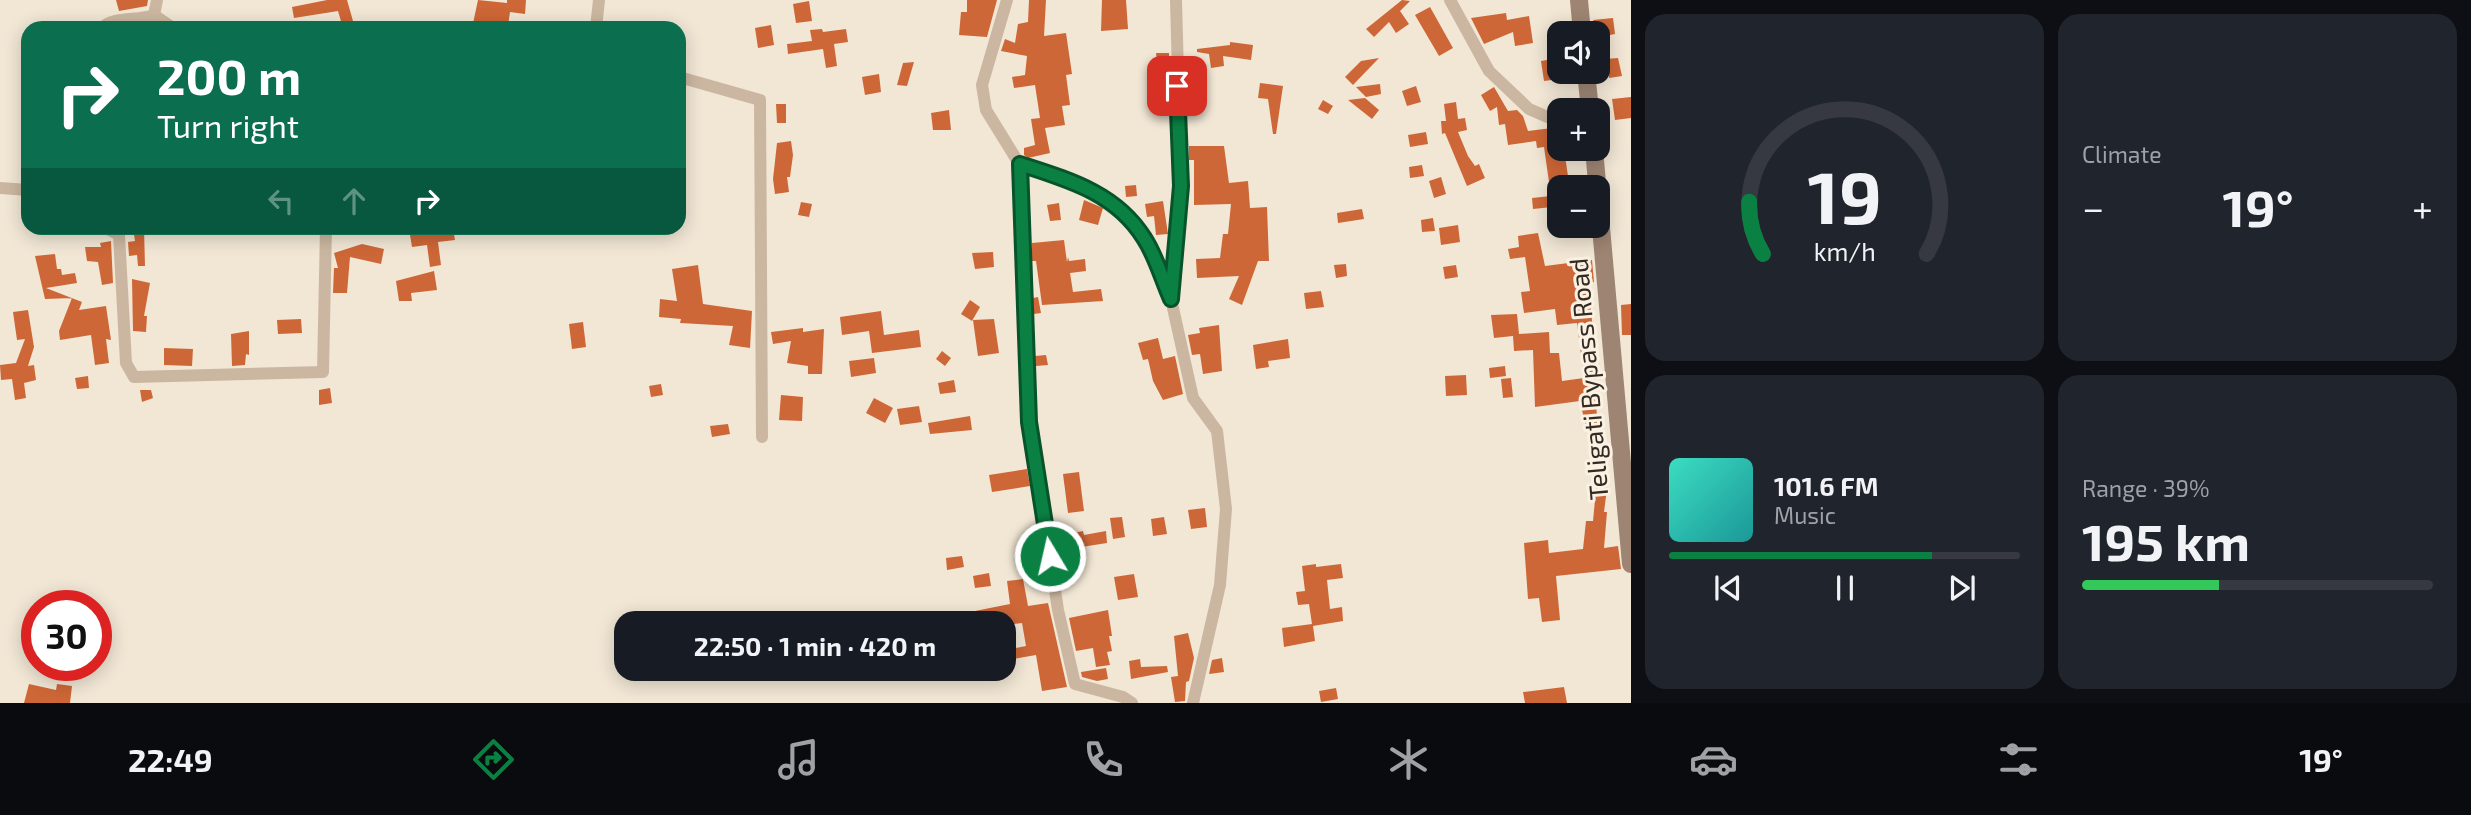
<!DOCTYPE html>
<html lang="en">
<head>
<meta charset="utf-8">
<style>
	:root { --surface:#171b24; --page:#20242c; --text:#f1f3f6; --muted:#9ea1a6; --line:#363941; --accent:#0b8043 }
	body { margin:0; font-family:"Exo 2",sans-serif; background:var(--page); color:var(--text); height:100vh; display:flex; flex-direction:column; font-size:26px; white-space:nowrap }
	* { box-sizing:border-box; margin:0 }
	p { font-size:23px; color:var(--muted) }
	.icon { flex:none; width:38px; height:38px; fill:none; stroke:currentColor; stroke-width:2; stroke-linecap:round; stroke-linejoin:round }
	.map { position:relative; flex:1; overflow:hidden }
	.panel { display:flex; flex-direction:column; gap:14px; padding:14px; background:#0d0f14; width:840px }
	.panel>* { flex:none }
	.top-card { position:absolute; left:21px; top:21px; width:665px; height:214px; border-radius:21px; box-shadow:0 4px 18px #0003; background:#0b6e4f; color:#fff; overflow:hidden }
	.tools { position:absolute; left:1547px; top:21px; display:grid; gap:14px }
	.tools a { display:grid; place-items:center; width:63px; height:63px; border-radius:14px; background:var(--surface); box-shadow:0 4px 18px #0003; font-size:35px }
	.speed { position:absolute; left:21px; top:590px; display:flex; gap:14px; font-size:35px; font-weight:700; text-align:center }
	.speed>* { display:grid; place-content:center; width:91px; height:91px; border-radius:50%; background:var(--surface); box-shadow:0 4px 18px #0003; line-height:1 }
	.speed .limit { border:10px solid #d22; background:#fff; color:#111 }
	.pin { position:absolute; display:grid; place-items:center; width:60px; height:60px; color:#fff; margin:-30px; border-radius:14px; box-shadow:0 4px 10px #0006 }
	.me { position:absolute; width:77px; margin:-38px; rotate:351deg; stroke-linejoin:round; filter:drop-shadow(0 0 5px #0008) }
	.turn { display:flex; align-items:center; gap:24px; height:147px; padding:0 21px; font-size:32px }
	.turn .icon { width:91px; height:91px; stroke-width:2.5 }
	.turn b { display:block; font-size:49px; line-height:60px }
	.lanes { display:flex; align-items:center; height:66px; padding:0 21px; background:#0003; justify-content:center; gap:35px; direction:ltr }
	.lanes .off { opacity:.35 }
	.big { font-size:52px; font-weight:700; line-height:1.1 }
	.panel .tile { flex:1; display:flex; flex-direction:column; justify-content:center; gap:10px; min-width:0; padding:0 24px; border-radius:21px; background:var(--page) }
	.panel .dial { align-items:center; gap:0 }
	.dial svg { height:182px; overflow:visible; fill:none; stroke:var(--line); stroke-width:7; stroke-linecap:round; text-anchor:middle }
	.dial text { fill:var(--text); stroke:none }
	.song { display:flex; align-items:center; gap:21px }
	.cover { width:84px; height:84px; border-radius:10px; background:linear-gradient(135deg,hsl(170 70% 55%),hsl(180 70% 35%)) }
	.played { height:7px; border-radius:4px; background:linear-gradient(90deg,var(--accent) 75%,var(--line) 75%) }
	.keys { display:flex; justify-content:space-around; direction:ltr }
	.heat { display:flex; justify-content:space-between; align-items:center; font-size:38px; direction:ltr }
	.charge { height:10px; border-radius:5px; background:linear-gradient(90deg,#34c759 39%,var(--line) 0) }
	.panel .tiles { flex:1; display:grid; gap:14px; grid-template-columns:repeat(2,1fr) }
	.trip { position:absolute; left:614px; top:611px; width:402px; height:70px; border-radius:21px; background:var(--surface); box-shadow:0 4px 18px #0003; font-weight:700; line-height:70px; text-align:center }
	.tab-bar { display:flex; height:112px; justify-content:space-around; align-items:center; background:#090b0e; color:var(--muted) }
	.tab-bar .icon { width:49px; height:49px }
	.tab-bar .on { color:var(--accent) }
	.tab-bar b { font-size:32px; color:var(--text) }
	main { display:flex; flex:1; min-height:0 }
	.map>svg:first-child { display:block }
	.building { fill:#ce6737 }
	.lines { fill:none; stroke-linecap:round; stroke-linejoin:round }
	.minor { stroke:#cbb7a1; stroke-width:12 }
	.secondary { stroke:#9e8573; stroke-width:18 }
	.route-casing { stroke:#07532c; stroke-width:18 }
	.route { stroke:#0b8043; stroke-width:12 }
	.labels { text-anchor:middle; stroke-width:6; stroke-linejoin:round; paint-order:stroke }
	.street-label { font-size:26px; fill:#342a24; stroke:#faf1e2 }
</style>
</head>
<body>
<main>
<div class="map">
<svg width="1631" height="703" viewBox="0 0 1631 703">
	<rect width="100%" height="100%" fill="#f2e7d5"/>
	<g class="building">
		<polygon points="116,0 148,0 147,6 119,11"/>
		<polygon points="327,0 347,0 355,28 343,28 338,11 294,18 292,7"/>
		<polygon points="478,0 507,3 507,0 526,0 525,14 510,12 508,26 486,24 485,28 472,28"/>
		<polygon points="967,0 997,0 987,37 959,35 961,12 967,12"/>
		<polygon points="1029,0 1046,0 1044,36 1066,33 1072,74 1066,75 1070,105 1062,106 1065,125 1045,128 1050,153 1028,158 1024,155 1024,148 1035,145 1031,119 1040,118 1035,85 1014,88 1012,77 1025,75 1027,56 1001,51 1005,39 1015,43 1018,24 1028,22"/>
		<polygon points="1102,0 1126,0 1128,29 1101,31"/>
		<polygon points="1402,0 1410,1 1400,11 1409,24 1396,33 1389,22 1374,37 1366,29"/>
		<polygon points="809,1 812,21 796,23 793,4"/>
		<polygon points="1430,7 1453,48 1439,56 1415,15"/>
		<polygon points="1506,13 1507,20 1529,16 1533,43 1515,46 1513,32 1484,44 1471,18"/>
		<polygon points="1613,18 1615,34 1600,37 1593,20"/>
		<polygon points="771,25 774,45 758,48 755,28"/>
		<polygon points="822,29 823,32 846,29 848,42 834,44 837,66 826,68 823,49 788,54 787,44 812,41 810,30"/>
		<polygon points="1230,42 1253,45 1251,60 1223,56 1224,66 1211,68 1209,54 1197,52 1197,49 1230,45"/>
		<polygon points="1156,53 1169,53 1170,106 1162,106"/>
		<polygon points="1379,58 1353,85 1345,77 1361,61"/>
		<polygon points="1559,58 1559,79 1544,81 1541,61"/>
		<polygon points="1618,58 1622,76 1609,78 1606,59"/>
		<polygon points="914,62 907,86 897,85 903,63"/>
		<polygon points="879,74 881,92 865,95 862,77"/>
		<polygon points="1260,83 1283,86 1276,134 1273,134 1268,99 1258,98"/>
		<polygon points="1380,84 1381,94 1366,97 1356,87"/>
		<polygon points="1416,86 1421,102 1407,106 1402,91"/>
		<polygon points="1494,87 1508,111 1517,110 1523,116 1528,131 1552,128 1556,158 1565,156 1568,176 1559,177 1559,210 1553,211 1552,207 1533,209 1532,198 1551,196 1544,147 1537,148 1536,141 1508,145 1505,124 1499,125 1497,107 1490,111 1481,95"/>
		<polygon points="1631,97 1631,118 1615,120 1612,99"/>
		<polygon points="1365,98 1379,110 1372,119 1348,100"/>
		<polygon points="1323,100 1333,106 1328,114 1318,109"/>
		<polygon points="1456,102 1458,119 1465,118 1467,130 1458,132 1468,156 1475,166 1479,164 1485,178 1467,186 1445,133 1442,134 1441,121 1446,121 1444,104"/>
		<polygon points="776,104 786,104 786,123 777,123"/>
		<polygon points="949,110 951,130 933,130 931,113"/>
		<polygon points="1426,132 1428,144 1410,147 1408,135"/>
		<polygon points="791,141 793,155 790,177 787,177 789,192 775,194 773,179 777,143"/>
		<polygon points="1189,146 1224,146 1229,183 1248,181 1250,208 1267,207 1269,261 1258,261 1242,305 1229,299 1239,276 1197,278 1196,259 1220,258 1223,234 1228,234 1231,204 1194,205 1194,160 1189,160"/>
		<polygon points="1422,165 1424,176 1410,178 1409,167"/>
		<polygon points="1441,177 1446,194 1434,198 1429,181"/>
		<polygon points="1136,185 1137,196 1126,197 1125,186"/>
		<polygon points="1084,200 1103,208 1098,225 1079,220"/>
		<polygon points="1163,201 1168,234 1156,235 1154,216 1147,217 1145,204"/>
		<polygon points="801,202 812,204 809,217 798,215"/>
		<polygon points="1059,203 1061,220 1050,221 1047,205"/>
		<polygon points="1362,209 1364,219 1338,223 1337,213"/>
		<polygon points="1433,218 1435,231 1422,232 1421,220"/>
		<polygon points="1458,225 1460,242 1441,245 1439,228"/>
		<polygon points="133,228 144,228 145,266 138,266 137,255 129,256 128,242 135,241"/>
		<polygon points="439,228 453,228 455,240 438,242 441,265 430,267 427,245 412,247 410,235 439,231"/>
		<polygon points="1538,233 1545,266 1592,260 1594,282 1588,283 1595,348 1591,349 1599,405 1596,405 1598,426 1586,428 1580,401 1535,407 1533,350 1514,351 1513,336 1494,338 1491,315 1517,314 1519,334 1549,332 1550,353 1559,353 1562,381 1584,378 1577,323 1557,325 1555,309 1524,313 1521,292 1530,291 1525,257 1510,259 1508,249 1519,247 1518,236"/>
		<polygon points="1064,240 1067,262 1068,257 1069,261 1085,259 1086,271 1070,273 1073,292 1101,289 1103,301 1042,305 1036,261 1032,261 1032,243"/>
		<polygon points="111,241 113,283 102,285 98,262 87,261 85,247 101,247 100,243"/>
		<polygon points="362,244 384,249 381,264 350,257 347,293 333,293 334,268 338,268 334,253"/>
		<polygon points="993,252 994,267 975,269 972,253"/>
		<polygon points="55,254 57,269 61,269 62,275 75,273 77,283 46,288 82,302 79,310 106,306 111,340 106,339 109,363 95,365 91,335 60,340 59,331 72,298 45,299 35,256"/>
		<polygon points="1346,264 1347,276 1336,278 1334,265"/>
		<polygon points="698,265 703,304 752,311 750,348 729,345 733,326 680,323 681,319 659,317 660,299 677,301 672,269"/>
		<polygon points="1456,265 1458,277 1445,279 1443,267"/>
		<polygon points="434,271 437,290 411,293 412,301 399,301 396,281"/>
		<polygon points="132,279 150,283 144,316 147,316 146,332 133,331"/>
		<polygon points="1321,291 1324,307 1306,309 1304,293"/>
		<polygon points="1038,297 1041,313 1034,314 1033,298"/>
		<polygon points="970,300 980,307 972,321 961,314"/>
		<polygon points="1631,304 1631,335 1622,335 1621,305"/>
		<polygon points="28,310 34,347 28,366 34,365 36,380 24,383 26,398 15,400 12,379 1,380 0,365 16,363 25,339 17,340 13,312"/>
		<polygon points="881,311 884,335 919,330 921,347 872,353 869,331 842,335 840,317"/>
		<polygon points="301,319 302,333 278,334 277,320"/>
		<polygon points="994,319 999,353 978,356 973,320"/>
		<polygon points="583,322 586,347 572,349 569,324"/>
		<polygon points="1219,325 1222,371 1203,374 1200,354 1192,355 1188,335 1200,333 1199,328"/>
		<polygon points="803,328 803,332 824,329 822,374 808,374 808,366 787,363 791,341 773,344 771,332"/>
		<polygon points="249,331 249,355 246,354 245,365 232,366 231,334"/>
		<polygon points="1158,338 1163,359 1175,356 1183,394 1163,400 1153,381 1148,359 1143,360 1138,343"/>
		<polygon points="1288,339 1290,358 1268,361 1269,367 1256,369 1253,345"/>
		<polygon points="164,348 193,349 192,366 164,365"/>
		<polygon points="942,351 951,358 945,366 936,359"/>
		<polygon points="1046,355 1048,365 1036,366 1035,356"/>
		<polygon points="874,358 876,373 851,377 849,361"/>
		<polygon points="1505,366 1506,376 1490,378 1489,368"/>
		<polygon points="1466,375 1467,395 1446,396 1445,376"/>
		<polygon points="88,376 89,388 77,389 75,378"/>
		<polygon points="1511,378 1513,397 1503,398 1501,379"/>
		<polygon points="954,380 956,392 940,394 938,383"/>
		<polygon points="661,384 663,395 651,397 649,386"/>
		<polygon points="330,388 332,403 319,405 319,390"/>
		<polygon points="140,390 151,390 153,398 142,402"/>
		<polygon points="781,395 803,397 802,421 779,420"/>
		<polygon points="874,398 893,408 885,423 866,413"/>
		<polygon points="919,406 922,422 900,425 897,409"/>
		<polygon points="970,416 972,430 930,434 928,423"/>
		<polygon points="728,424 730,434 712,437 710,426"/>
		<polygon points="1027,469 1030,486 992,492 989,475"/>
		<polygon points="1079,472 1084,511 1068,513 1063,474"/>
		<polygon points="1597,479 1608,481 1604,512 1607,512 1604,548 1618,546 1621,569 1556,576 1560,620 1542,622 1539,598 1528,599 1524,543 1548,540 1549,553 1583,549 1586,521 1593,521"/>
		<polygon points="1205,508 1207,527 1191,529 1188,510"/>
		<polygon points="1122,517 1125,537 1113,539 1110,518"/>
		<polygon points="1164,517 1167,534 1153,536 1151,519"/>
		<polygon points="1083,531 1084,535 1106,531 1107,543 1075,548 1073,533"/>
		<polygon points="1074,548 1077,575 1062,577 1058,550"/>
		<polygon points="962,556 964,567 947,570 946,558"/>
		<polygon points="1316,564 1316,567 1341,564 1343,578 1327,580 1330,609 1342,607 1343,621 1313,626 1315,641 1284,647 1282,628 1312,624 1309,604 1298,605 1296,592 1305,591 1302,566"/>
		<polygon points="989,573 991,586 975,588 973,576"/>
		<polygon points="1134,574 1138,597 1118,600 1114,577"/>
		<polygon points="1023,579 1028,606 1048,603 1067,687 1042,691 1036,655 1013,659 1011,649 1026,646 1022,623 1004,625 997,620 977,623 975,611 1010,604 1007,581"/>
		<polygon points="1108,610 1112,636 1109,636 1112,651 1107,652 1110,665 1096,667 1093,648 1076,651 1069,618"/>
		<polygon points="1188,633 1194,658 1189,681 1186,682 1185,701 1175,702 1171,677 1178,676 1174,636"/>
		<polygon points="1222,658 1224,672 1209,674 1212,660"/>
		<polygon points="1140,659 1141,667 1167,666 1168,672 1131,679 1129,661"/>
		<polygon points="1106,668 1108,679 1097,681 1082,677 1081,672"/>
		<polygon points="29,684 56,690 57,684 72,686 70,703 24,703"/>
		<polygon points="1564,687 1567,703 1525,703 1523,692"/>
		<polygon points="1336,688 1338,699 1321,702 1319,691"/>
	</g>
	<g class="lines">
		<g class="minor">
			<polyline points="1007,0 982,85 986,110 1020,165 1029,422 1058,610 1075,684 1123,697 1132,703"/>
			<polyline points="1176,0 1181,186 1171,299 1193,398 1217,431 1226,509 1220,585 1193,703"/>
			<polyline points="1450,0 1489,71 1529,109 1559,122"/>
			<polyline points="154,15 173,28"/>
			<path d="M 102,28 C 112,16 138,21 154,15 L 157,0"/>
			<polyline points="596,28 599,0"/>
			<polyline points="679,77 760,100 762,437"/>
			<path d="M 1020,165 C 1069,179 1114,193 1144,238 C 1156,255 1162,279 1170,298"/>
			<polyline points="0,188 28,190"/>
			<polyline points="106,228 119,235 126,363 134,377 323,372 326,228"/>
		</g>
		<g class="secondary">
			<polyline points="1579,0 1582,33"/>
			<polyline points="1586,72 1590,110"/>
			<polyline points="1594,149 1631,564"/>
		</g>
	</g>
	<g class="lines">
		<g class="route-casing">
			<path id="route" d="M 1050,556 L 1029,422 L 1020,164 C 1069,180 1116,193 1144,238 C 1156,256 1162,279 1171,299 L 1181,186 L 1177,86"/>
		</g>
		<use href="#route" class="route"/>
	</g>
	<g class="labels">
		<g class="street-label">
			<text transform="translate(1589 379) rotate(-95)" y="9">Teligati Bypass Road</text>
		</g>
	</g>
</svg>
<div class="tools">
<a><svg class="icon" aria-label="sound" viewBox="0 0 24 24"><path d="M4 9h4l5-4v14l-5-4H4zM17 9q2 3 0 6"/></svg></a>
<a>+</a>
<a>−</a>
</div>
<div class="speed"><div class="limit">30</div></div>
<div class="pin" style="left:1177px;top:86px;background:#d93025"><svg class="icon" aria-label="arrive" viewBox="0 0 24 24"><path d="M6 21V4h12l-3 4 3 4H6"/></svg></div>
<svg class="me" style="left:1050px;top:556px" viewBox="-20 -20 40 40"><circle r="17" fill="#0b8043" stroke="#fff" stroke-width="3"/><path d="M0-11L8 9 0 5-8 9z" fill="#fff"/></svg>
<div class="trip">22:50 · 1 min · 420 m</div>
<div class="top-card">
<div class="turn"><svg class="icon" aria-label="right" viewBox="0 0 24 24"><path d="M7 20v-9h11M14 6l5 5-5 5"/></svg><div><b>200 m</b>Turn right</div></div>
<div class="lanes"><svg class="icon off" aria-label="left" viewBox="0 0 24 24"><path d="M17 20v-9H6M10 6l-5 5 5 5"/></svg><svg class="icon off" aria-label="ahead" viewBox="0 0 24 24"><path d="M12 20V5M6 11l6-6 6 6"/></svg><svg class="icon" aria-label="right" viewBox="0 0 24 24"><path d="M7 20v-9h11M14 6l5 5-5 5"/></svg></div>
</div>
</div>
<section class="panel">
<div class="tiles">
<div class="tile dial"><svg viewBox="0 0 100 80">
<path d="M14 69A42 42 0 1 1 86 69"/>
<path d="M14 69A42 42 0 0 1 8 46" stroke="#0b8043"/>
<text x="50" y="56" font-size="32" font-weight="700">19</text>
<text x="50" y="72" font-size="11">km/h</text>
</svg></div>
<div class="tile"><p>Climate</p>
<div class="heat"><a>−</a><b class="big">19°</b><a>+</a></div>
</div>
<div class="tile">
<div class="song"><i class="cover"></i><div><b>101.6 FM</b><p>Music</p></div></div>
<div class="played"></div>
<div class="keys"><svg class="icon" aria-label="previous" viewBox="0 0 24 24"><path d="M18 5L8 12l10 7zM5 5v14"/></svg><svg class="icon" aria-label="pause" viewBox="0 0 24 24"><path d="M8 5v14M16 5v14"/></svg><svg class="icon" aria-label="next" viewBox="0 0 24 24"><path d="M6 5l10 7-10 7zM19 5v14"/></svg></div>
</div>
<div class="tile"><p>Range · 39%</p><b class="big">195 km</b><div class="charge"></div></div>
</div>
</section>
</main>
<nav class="tab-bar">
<b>22:49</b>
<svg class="icon on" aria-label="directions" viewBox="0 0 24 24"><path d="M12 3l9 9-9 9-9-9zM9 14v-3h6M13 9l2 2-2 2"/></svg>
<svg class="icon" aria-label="music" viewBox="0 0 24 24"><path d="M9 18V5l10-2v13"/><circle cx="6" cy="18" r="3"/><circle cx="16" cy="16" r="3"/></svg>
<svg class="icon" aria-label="phone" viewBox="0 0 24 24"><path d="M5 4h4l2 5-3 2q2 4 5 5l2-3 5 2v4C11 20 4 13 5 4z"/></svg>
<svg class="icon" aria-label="climate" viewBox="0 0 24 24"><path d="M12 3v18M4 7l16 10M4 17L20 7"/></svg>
<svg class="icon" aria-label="car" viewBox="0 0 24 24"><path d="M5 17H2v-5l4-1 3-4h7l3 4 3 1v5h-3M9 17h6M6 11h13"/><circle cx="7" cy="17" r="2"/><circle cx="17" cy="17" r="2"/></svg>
<svg class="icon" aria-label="filters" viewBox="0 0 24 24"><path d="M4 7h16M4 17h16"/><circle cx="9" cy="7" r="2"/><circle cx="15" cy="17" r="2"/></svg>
<b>19°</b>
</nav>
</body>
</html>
